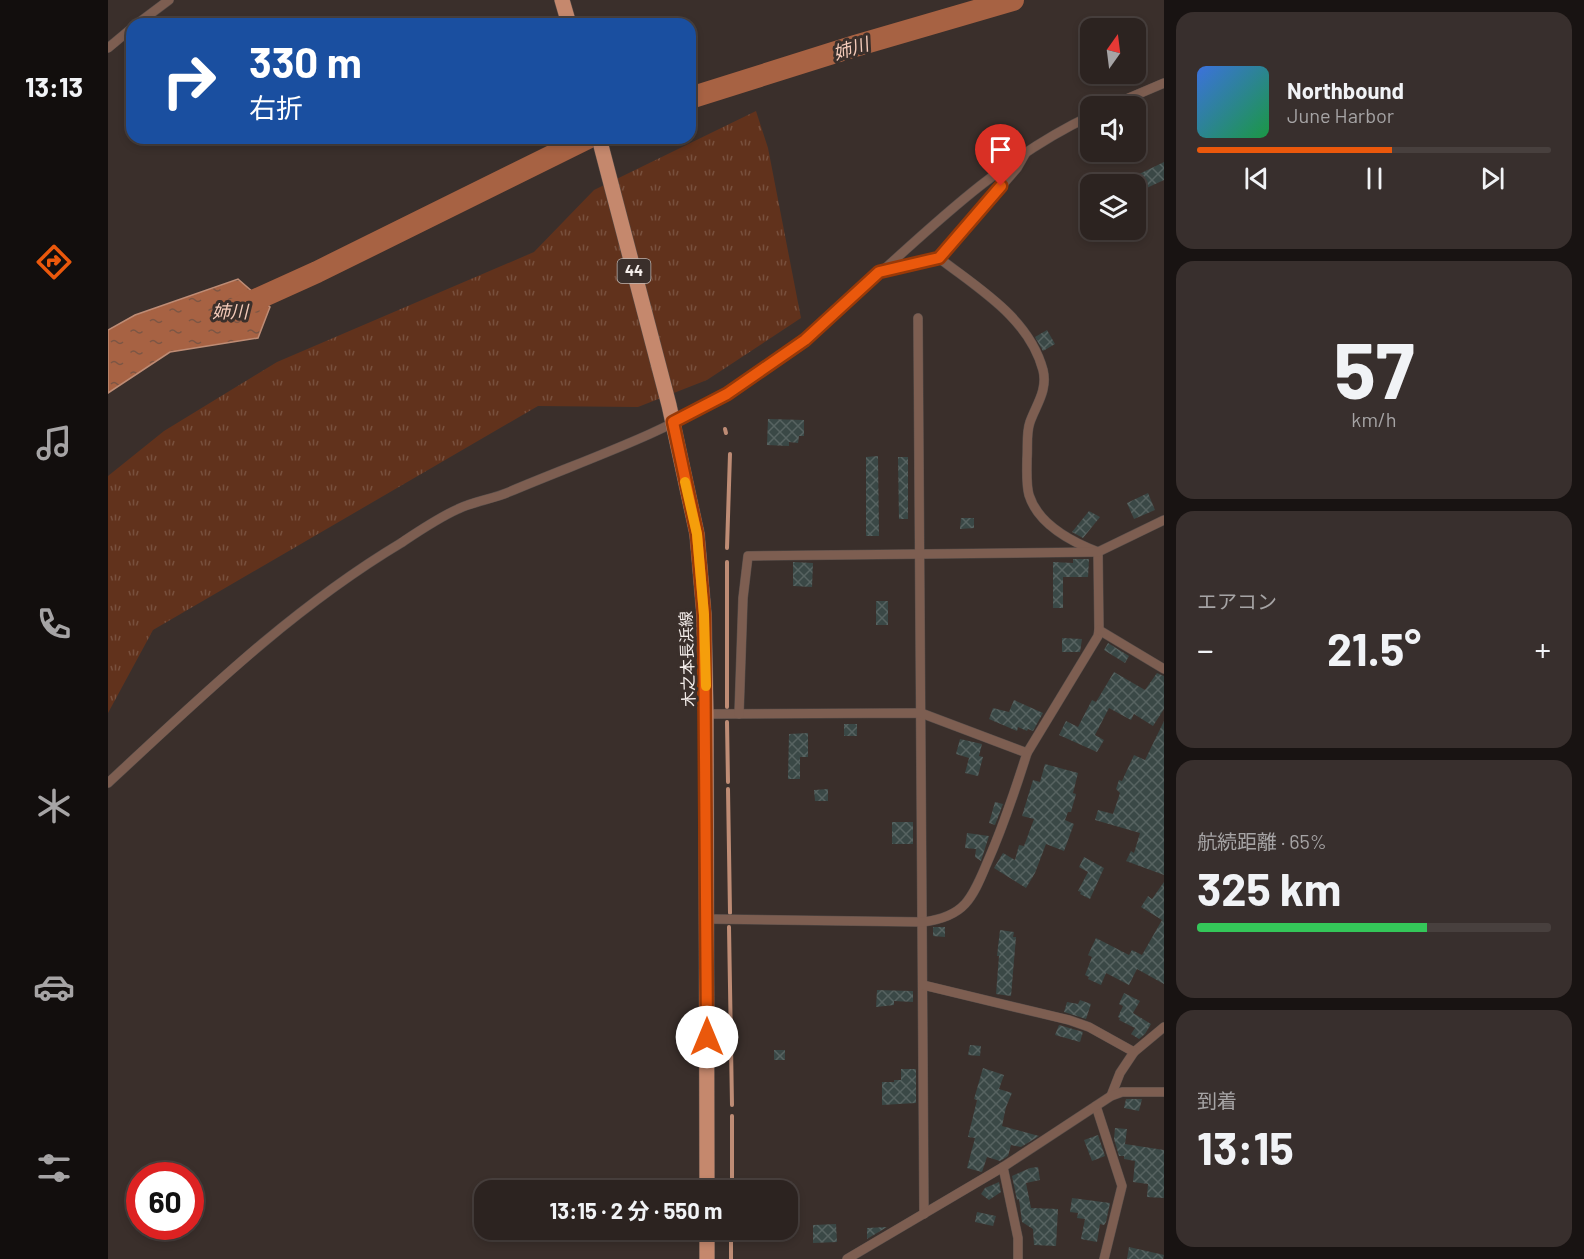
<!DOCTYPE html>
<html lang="ja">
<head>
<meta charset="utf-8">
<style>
	:root { --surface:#2c2320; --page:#382f2d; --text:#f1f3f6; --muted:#a6a4a5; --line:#48403e; --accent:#ea580c }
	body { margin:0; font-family:Barlow,"Noto Sans JP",sans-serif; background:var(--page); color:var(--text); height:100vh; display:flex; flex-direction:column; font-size:22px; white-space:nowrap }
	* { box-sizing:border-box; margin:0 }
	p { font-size:20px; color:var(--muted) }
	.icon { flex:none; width:33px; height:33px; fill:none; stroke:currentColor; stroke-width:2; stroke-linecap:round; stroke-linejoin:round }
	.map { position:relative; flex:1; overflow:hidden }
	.side { display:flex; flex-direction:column; gap:12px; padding:12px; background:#181312; width:420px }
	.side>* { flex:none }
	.banner { position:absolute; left:18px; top:18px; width:570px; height:126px; border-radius:18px; box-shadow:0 3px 9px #0003,0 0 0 2px var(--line); background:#1a4fa0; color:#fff; overflow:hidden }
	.needle { width:39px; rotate:14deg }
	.tools { position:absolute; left:972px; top:18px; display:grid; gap:12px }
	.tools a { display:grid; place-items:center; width:66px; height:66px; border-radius:12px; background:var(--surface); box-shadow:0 3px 9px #0003,0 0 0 2px var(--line); font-size:30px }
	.speed { position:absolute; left:18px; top:1162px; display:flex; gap:12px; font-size:30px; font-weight:700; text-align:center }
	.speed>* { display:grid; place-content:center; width:78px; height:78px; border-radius:50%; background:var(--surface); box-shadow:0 3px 9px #0003,0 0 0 2px var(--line); line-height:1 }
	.speed .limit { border:9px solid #d22; background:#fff; color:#111 }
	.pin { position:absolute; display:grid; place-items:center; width:51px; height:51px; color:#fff; margin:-62px -26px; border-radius:50% 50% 50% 0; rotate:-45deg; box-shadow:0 0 6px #0007 }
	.pin .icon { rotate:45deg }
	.me { position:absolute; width:66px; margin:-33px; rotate:0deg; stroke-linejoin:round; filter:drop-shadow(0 0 4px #0008) }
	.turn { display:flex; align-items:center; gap:21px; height:126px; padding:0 24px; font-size:27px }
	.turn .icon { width:78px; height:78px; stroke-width:2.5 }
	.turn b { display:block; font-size:42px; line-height:51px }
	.big { font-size:45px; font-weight:700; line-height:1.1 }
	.side .card { flex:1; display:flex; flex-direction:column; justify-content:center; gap:9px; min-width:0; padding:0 21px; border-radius:18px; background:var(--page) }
	.side .dial { align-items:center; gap:0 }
	.dial b { font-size:78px; line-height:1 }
	.song { display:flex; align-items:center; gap:18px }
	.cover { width:72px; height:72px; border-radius:9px; background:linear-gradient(135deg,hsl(220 70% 55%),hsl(140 70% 35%)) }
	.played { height:6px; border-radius:3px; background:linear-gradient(90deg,var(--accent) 55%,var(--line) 55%) }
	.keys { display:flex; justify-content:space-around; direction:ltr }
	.heat { display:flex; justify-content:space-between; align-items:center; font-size:33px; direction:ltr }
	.charge { height:9px; border-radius:4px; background:linear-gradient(90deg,#34c759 65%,var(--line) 0) }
	.trip { position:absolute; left:366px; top:1180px; width:324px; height:60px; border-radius:18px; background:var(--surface); box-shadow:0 3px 9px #0003,0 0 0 2px var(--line); font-weight:700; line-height:60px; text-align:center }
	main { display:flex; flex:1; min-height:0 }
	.tabs { display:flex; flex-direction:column; width:108px; justify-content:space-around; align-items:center; background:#120e0d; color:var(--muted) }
	.tabs .icon { width:42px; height:42px }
	.tabs .current { color:var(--accent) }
	.tabs b { font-size:27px; color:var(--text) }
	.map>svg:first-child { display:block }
	.grass { fill:url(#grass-tufts) }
	.water { fill:url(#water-ripples); stroke:#be8c75; stroke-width:1.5 }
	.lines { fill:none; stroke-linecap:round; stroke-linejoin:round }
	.stream { stroke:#be8c75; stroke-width:4 }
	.river { stroke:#a76243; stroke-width:22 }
	.building { fill:url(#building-cross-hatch) }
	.minor-casing { stroke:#584e4a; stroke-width:10 }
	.primary-casing { stroke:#584e4a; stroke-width:16 }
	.minor { stroke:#7d5e51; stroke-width:9 }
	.primary { stroke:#c5886d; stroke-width:15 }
	.route-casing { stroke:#983908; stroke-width:15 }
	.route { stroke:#ea580c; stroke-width:10 }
	.slow { stroke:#f59e0b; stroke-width:10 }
	.labels { text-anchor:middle; stroke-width:6; stroke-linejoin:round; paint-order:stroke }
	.shield { fill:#3a2f2b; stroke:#bdb5b1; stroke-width:1.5 }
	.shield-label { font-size:15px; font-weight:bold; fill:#f5eeeb }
	.street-label { font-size:16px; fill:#f5eeeb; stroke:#3a2f2b }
	.water-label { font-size:18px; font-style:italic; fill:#f4cbba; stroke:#3a2f2b }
</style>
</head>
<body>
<main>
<nav class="tabs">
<b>13:13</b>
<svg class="icon current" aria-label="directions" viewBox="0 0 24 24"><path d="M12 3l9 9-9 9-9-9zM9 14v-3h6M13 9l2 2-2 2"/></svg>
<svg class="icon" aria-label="music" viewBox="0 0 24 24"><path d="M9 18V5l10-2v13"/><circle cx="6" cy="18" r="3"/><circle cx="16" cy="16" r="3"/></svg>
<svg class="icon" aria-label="phone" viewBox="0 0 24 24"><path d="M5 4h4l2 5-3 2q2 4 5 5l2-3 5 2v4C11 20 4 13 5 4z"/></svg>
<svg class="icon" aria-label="climate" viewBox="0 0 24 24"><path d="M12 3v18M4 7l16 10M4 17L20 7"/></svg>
<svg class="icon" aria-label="car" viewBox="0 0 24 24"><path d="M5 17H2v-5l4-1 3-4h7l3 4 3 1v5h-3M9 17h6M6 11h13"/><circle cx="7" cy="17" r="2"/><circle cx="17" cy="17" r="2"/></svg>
<svg class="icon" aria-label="filters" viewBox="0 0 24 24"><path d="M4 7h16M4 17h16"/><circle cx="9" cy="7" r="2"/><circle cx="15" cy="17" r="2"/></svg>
</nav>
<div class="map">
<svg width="1056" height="1259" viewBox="0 0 1056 1259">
	<defs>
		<pattern id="grass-tufts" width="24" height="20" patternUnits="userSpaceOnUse" patternTransform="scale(1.5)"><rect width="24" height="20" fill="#61321c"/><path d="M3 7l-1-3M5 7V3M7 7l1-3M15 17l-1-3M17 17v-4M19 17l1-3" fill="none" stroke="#78503d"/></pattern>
		<pattern id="water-ripples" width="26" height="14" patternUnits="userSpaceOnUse" patternTransform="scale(1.5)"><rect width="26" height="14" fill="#a76243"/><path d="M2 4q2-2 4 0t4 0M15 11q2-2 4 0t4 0" fill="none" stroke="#7d5644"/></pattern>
		<pattern id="building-cross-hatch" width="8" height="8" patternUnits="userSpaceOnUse" patternTransform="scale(1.5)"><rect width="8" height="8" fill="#3a4846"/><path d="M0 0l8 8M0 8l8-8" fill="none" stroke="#576361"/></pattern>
	</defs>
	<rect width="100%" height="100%" fill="#3a2f2b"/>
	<polygon class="grass" points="648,111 660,148 693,318 599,380 530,407 430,406 45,630 0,713 0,476 56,431 169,362 426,252 486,190"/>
	<polygon class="water" points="130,279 162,307 150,338 62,352 0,393 0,330 27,315"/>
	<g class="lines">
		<g class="stream">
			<polyline points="617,429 618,433"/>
			<polyline points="619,548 622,454"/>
			<polyline points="619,562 619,707"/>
			<polyline points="619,722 620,782"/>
			<polyline points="620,789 622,913"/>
			<polyline points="621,927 624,1105"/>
			<polyline points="624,1191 624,1116"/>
			<polyline points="623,1259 623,1230"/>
		</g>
		<g class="river">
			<polyline points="582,98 747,46 905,0"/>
			<polyline points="125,310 209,272 480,138"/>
		</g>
	</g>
	<g class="building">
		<polygon points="1056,162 1056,180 1032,191 1025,177"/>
		<polygon points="939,330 947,344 935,351 927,337"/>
		<polygon points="660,419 696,420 696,436 691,436 690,443 681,442 681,446 659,445"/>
		<polygon points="770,456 771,536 758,536 758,457"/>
		<polygon points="790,457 800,457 800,519 791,519"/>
		<polygon points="1040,493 1047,510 1026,519 1019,503"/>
		<polygon points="981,511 992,517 975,538 964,532"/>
		<polygon points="853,518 866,518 866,528 852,529"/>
		<polygon points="965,559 981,559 980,577 955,577 955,608 945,608 945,562 965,563"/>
		<polygon points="685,562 705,563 704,587 685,586"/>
		<rect x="768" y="601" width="12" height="24"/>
		<polygon points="954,638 974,639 972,652 954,652"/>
		<polygon points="1000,643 1021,656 1017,663 996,650"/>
		<polygon points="1006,672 1037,690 1049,673 1056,676 1056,709 1045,726 1026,714 1023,720 1001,708 987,735 996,740 989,752 951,735 958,721 970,727 984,700 988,702"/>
		<polygon points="906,700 935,713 925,731 920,729 919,731 910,727 909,731 881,719 885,708 901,712"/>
		<polygon points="1056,721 1056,875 1018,861 1023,851 1026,853 1032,833 987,820 990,810 1005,814 1012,793 1008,789 1011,780 1014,781 1026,755 1037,760"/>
		<rect x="736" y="724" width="13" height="12"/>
		<polygon points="700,733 700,757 692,757 692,779 680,779 681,734"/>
		<polygon points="852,739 874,744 871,756 875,757 870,776 857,773 861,758 848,754"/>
		<polygon points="937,764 970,773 965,793 968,794 963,812 960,812 957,820 966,824 956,851 938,844 927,873 918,888 886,868 895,853 907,860 911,845 916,846 926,819 914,816 925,780 932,782"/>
		<polygon points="720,789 720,801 707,801 706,790"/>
		<polygon points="887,802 895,804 887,825 881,823"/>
		<rect x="784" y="822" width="21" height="22"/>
		<polygon points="859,833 881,836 873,861 867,857 868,849 857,848"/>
		<polygon points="976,857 996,868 982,899 972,894 973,892 970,891 980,872 971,867"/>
		<polygon points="1056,882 1056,984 1029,969 1021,985 998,973 993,985 980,979 981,977 977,975 984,957 980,955 988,938 1021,955 1024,950 1034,955 1054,920 1033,907 1040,896 1044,899"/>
		<polygon points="825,927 837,927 837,937 825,936"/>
		<polygon points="892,930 906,932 905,937 908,937 903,996 888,994 891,956 889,956"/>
		<polygon points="769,990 805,991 805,1002 786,1001 786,1005 768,1007"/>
		<polygon points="1016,993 1032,1001 1025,1013 1043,1024 1037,1034 1031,1039 1023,1034 1027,1028 1011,1020 1012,1018 1010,1017 1015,1006 1011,1004"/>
		<polygon points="972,1000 983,1004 978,1019 956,1012 959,1002 970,1004"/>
		<polygon points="951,1025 975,1032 972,1042 947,1035"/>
		<polygon points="862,1045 873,1046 872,1056 860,1055"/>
		<rect x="666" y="1050" width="11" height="10"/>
		<polygon points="875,1068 896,1075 891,1089 904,1093 898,1107 894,1126 931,1136 913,1147 903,1145 900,1156 892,1161 879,1157 874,1172 859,1168 867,1138 860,1137 869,1100 866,1099"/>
		<polygon points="793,1069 808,1069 808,1103 774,1105 774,1082 786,1082 786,1080 793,1080"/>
		<polygon points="1018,1099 1034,1099 1031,1111 1016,1108"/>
		<polygon points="1007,1128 1019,1129 1017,1144 1056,1150 1056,1198 1039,1197 1040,1184 1025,1182 1027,1161 1016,1159 1016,1156 1011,1156 1006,1139"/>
		<polygon points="990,1135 997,1156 984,1161 976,1140"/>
		<polygon points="930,1167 932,1180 918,1183 923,1208 950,1209 948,1246 926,1245 925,1229 914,1222 911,1199 909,1200 904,1176 922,1168"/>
		<polygon points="891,1182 893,1192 881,1200 873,1194 877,1188"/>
		<polygon points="964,1198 1002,1203 998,1222 996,1225 992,1224 989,1242 973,1239 977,1219 969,1218 970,1213 962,1212"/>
		<polygon points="869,1212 888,1216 885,1226 867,1222"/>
		<polygon points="728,1224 729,1242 705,1243 705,1225"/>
		<polygon points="779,1227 759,1239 759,1228"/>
		<polygon points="1021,1247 1056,1255 1055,1259 1019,1259"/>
	</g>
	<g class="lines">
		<g class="minor-casing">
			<g id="minor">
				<polyline points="29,24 61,0"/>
				<polyline points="0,48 24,28"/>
				<polyline points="1002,106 1056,83"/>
				<polyline points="831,258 909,168 917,154"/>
				<path d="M 774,272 L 831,258 C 871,289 921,318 935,370 C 940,390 928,405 922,422 C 918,433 920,447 919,459 C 919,471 918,484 921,495 C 930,524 964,542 990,552 L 991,630 L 990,636 L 919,753"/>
				<polyline points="810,318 816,1214"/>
				<polyline points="991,630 1056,669"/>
				<path d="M 598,714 L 813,713 L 919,753 C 907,791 895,827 879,863 C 873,877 867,893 857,904 C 846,916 831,920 815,922 L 600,919"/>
				<polyline points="631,714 635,598 640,556 990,552 1056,520"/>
				<path d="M 0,783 C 94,696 183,609 293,543 C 311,531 330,518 350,509 C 366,501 385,499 401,492 C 474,461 553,435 620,393 C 647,376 675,358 699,338 C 792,260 872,168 982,116"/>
				<polyline points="815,985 961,1020 981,1027 1026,1052 1056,1027"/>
				<polyline points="1003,1096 1012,1073 1026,1052"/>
				<polyline points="988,1106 1014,1186 996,1259"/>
				<polyline points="895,1167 910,1238 910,1259"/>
				<polyline points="739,1259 895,1167 1003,1096 1014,1092 1056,1092"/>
			</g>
		</g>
		<g class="primary-casing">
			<g id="primary">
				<polyline points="454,0 461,24"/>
				<polyline points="491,138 561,405 589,534 596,615 598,714 599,1191"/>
				<polyline points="599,1259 599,1230"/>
			</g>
		</g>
		<use href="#minor" class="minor"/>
		<use href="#primary" class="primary"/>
	</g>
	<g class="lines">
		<g class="route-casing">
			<polyline id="route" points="599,1037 596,615 589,534 565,422 619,394 697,340 771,272 831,258 893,186"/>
		</g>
		<use href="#route" class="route"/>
		<polyline class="slow" points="577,482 589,534 596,615 598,686"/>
	</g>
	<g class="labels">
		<rect class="shield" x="509.5" y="259" width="33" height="24" rx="4.5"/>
		<g class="shield-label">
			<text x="526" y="276">44</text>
		</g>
		<g class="street-label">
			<text transform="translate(579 659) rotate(-92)" y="6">木之本長浜線</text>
		</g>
		<g class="water-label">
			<text transform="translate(743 49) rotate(-17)" y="6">姉川</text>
			<text x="122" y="318">姉川</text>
		</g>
	</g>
</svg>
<div class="tools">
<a><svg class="needle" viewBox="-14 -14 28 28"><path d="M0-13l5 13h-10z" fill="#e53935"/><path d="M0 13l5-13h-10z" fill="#a6a4a5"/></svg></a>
<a><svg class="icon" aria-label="sound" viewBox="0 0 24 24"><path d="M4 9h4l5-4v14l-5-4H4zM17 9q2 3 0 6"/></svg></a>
<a><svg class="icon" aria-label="layers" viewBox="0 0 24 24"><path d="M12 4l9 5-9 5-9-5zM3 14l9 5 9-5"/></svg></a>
</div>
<div class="speed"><div class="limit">60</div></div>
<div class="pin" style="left:893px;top:186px;background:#d93025"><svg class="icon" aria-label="arrive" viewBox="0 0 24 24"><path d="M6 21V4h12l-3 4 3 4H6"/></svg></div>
<svg class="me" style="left:599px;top:1037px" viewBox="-20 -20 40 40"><circle r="19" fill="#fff"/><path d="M0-13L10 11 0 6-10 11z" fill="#ea580c"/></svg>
<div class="trip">13:15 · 2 分 · 550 m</div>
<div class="banner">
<div class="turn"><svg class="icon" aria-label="right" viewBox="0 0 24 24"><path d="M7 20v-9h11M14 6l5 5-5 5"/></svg><div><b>330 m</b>右折</div></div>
</div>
</div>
<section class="side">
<div class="card">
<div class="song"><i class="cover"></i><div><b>Northbound</b><p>June Harbor</p></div></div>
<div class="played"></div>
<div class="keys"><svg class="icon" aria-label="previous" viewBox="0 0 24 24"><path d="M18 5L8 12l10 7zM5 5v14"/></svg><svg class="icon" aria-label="pause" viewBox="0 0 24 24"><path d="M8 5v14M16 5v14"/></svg><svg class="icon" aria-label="next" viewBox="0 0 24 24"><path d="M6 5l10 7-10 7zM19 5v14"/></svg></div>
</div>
<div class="card dial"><b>57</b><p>km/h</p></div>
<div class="card"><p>エアコン</p>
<div class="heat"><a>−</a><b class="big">21.5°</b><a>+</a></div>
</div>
<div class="card"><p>航続距離 · 65%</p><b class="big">325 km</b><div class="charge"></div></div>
<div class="card"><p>到着</p><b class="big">13:15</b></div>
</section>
</main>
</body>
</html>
